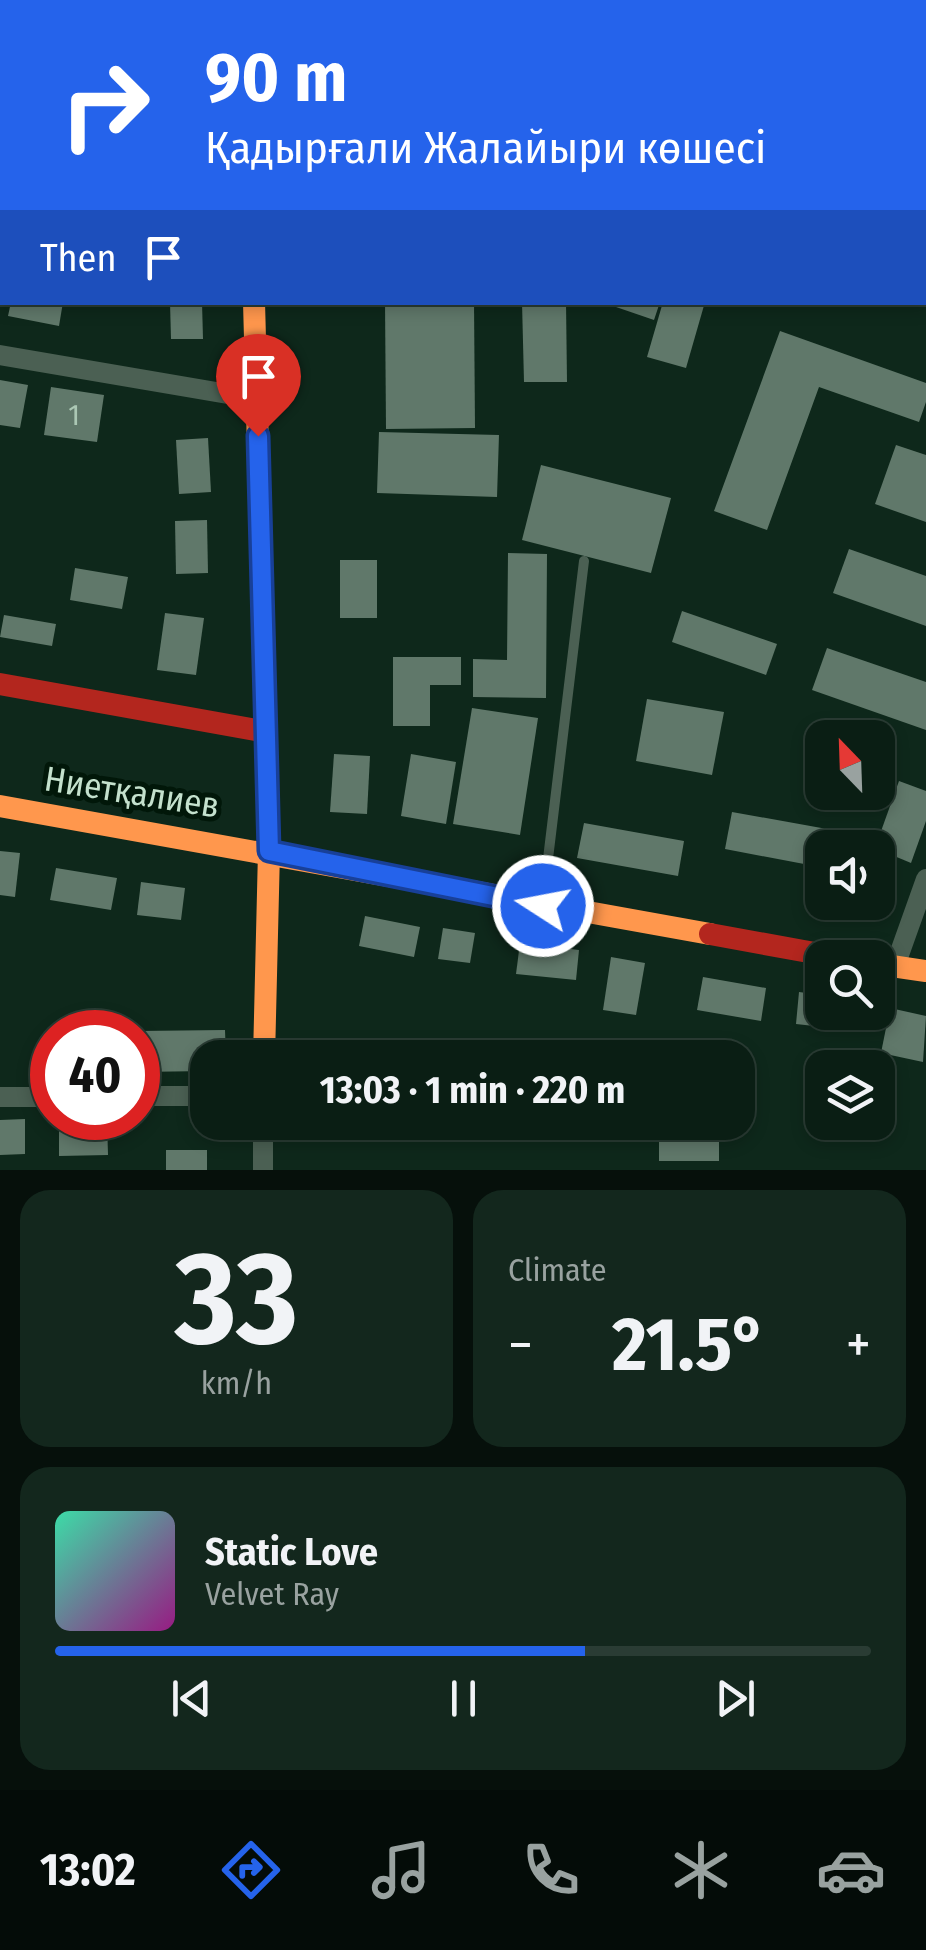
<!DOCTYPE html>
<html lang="en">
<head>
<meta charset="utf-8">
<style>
	:root { --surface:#0a1e14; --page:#13271d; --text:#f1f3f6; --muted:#99a2a0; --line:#2a3c34; --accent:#2563eb }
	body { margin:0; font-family:"Fira Sans Condensed",sans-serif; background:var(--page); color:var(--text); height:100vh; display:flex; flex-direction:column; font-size:38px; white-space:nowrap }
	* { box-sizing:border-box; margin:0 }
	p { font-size:32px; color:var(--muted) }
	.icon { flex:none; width:55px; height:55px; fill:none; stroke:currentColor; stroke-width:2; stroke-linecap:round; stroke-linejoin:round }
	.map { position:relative; height:1170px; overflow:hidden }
	.panel { display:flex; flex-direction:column; gap:20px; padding:20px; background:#06100b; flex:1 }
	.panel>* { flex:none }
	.banner { position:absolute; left:0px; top:0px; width:928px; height:305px; box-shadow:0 5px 15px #0003,0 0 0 2px var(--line); background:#2563eb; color:#fff; overflow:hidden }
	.needle { width:65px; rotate:337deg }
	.fabs { position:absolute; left:805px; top:720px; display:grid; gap:20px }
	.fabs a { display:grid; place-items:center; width:90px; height:90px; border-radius:20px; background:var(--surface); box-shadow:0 5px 15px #0003,0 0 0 2px var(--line); font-size:50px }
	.speed { position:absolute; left:30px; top:1010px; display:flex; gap:20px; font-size:50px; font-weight:700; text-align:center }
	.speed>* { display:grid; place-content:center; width:130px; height:130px; border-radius:50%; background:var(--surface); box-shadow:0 5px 15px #0003,0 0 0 2px var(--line); line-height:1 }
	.speed .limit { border:15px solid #d22; background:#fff; color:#111 }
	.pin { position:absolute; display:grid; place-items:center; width:85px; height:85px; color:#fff; margin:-102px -42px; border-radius:50% 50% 50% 0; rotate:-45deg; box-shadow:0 0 10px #0007 }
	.pin .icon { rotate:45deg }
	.me { position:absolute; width:110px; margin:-55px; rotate:281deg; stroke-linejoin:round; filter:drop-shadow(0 0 8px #0008) }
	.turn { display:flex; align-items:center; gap:35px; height:210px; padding:0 40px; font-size:45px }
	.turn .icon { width:130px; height:130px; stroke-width:2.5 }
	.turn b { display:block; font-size:70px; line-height:85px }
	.then { display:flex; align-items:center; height:95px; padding:0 40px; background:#0003; gap:20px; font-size:38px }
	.big { font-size:75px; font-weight:700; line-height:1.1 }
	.panel .widget { flex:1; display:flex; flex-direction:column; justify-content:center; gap:15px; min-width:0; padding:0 35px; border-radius:30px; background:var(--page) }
	.panel .dial { align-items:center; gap:0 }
	.dial b { font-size:130px; line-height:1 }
	.song { display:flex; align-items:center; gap:30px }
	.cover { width:120px; height:120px; border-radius:15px; background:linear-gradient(135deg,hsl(160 70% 55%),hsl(310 70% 35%)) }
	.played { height:10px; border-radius:5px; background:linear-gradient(90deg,var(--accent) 65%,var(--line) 65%) }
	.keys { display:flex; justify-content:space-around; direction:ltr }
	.heat { display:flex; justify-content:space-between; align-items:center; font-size:55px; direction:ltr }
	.panel .tiles { flex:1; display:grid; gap:20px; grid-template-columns:1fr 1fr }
	.widget:last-child { grid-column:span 2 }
	.trip { position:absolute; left:190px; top:1040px; width:565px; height:100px; border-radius:30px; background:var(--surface); box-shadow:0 5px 15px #0003,0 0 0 2px var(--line); font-weight:700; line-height:100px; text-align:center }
	.tabs { display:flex; height:160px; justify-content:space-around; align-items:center; background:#040c08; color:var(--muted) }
	.tabs .icon { width:70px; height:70px }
	.tabs .current { color:var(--accent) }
	.tabs b { font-size:45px; color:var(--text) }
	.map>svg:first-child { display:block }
	.building { fill:#60786a }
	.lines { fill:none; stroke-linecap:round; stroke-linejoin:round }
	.lane { stroke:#4b6053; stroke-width:10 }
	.street { stroke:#4b6053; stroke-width:20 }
	.slow { stroke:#ff974d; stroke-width:22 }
	.jam { stroke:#b3261e; stroke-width:22 }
	.route-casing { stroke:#184099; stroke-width:25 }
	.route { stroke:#2563eb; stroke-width:18 }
	.labels { text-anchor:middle; stroke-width:10; stroke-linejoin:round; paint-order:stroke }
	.number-label { font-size:30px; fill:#abc7b4 }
	.street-label { font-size:35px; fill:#c4e1cd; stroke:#011709 }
</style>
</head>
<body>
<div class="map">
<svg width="926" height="1170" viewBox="0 0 926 1170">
	<rect width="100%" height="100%" fill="#0e281b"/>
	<g class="building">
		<polygon points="11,302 63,302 59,326 8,316"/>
		<polygon points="170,302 202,302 203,339 171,339"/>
		<polygon points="385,302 474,302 475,428 386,429"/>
		<polygon points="522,302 566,302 567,382 524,382"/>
		<polygon points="617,302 660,302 654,320 616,307"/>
		<polygon points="663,302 705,302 686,368 647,357"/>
		<polygon points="780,331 926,383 926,402 919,422 819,387 767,530 714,511"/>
		<polygon points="0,380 28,385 20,428 0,425"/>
		<polygon points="51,387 104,395 97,442 44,435"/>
		<polygon points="379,432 499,435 497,497 377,493"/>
		<polygon points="208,438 211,492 179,494 176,440"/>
		<polygon points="896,445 926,455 926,522 875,504"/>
		<polygon points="541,465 671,498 651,573 522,540"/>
		<polygon points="207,520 208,573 176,574 175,521"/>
		<polygon points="849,549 926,576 926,626 833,593"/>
		<polygon points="508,553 547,554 546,698 473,697 473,659 507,660"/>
		<rect x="340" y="560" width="37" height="58"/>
		<polygon points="75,568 128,577 122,609 70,600"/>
		<polygon points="682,611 777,644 766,675 672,642"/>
		<polygon points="165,613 204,618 196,675 157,670"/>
		<polygon points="4,615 56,624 52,646 0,637"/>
		<polygon points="827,648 926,682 926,730 812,690"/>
		<polygon points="393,657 461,657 461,685 430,685 430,726 393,726"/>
		<polygon points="647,699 724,712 712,775 636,761"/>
		<polygon points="472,708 538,718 520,835 453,824"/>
		<polygon points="334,754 370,756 367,814 330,812"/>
		<polygon points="411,754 456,762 446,824 401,816"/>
		<polygon points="899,781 926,791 926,821 911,863 875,848"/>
		<polygon points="732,812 827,829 820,867 725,849"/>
		<polygon points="584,823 684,841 678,876 577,858"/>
		<polygon points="0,851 20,853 15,897 0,895"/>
		<polygon points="56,868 117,878 111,910 50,900"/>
		<polygon points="141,882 185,888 181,920 137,915"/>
		<polygon points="365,916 420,927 414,957 359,946"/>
		<polygon points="443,928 475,933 470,963 438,959"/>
		<polygon points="520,943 579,950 576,980 516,974"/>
		<polygon points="611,957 645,963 636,1015 603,1010"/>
		<polygon points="703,977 766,988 761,1021 697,1010"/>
		<polygon points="799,992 822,995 822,1012 843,1012 841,1029 796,1024"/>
		<polygon points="890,1008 926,1016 923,1062 881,1053"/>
		<polygon points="225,1030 226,1058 208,1058 208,1071 138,1072 138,1031"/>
		<polygon points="25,1119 25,1154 0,1155 0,1120"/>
		<polygon points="107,1120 108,1155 59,1156 59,1121"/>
		<rect x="659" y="1132" width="60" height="29"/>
		<rect x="166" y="1150" width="41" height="20"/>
	</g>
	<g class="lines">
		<polyline class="lane" points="543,900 584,561"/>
		<g class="street">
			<polyline points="605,0 605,2"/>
			<polyline points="248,2 248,0"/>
			<polyline points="0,35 2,35"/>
			<polyline points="925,218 926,219"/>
			<polyline points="0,355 257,399"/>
			<polyline points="895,966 926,879"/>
			<polyline points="138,1096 208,1096"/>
			<polyline points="0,1097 52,1097"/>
			<polyline points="263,1122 263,1170"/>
		</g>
		<g class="slow">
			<polyline points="254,302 269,851 264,1058"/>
			<polyline points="0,806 710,934"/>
			<polyline points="878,964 926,971"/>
		</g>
		<g class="jam">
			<polyline points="0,684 267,732"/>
			<polyline points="710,934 842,958"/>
		</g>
	</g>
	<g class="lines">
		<g class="route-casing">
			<polyline id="route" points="258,436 269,851 543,906"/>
		</g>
		<use href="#route" class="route"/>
	</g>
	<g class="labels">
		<g class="number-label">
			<text x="74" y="425">1</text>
		</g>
		<g class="street-label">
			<text transform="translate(132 792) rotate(9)" y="12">Ниетқалиев</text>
		</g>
	</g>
</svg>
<div class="fabs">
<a><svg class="needle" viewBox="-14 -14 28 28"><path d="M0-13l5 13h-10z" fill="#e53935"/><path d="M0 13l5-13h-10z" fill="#99a2a0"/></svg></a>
<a><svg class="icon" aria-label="sound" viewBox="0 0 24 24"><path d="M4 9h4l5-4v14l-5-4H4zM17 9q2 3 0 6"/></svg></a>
<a><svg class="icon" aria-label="search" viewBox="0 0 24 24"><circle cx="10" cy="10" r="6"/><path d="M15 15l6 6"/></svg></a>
<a><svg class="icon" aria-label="layers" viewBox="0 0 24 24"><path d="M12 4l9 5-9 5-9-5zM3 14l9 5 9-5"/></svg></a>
</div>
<div class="speed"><div class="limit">40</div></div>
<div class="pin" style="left:258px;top:436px;background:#d93025"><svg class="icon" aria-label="arrive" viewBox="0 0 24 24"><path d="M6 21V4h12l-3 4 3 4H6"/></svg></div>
<svg class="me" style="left:543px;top:906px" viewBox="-20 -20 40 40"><circle r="17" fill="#2563eb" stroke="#fff" stroke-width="3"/><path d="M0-11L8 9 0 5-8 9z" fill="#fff"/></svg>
<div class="trip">13:03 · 1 min · 220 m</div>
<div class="banner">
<div class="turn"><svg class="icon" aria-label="right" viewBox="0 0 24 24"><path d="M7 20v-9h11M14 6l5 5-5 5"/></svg><div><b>90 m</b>Қадырғали Жалайыри көшесі</div></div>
<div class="then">Then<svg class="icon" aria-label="arrive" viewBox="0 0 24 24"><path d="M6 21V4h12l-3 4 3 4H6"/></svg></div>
</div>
</div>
<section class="panel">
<div class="tiles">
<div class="widget dial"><b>33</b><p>km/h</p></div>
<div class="widget"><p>Climate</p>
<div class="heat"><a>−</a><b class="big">21.5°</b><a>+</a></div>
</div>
<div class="widget">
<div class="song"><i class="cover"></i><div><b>Static Love</b><p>Velvet Ray</p></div></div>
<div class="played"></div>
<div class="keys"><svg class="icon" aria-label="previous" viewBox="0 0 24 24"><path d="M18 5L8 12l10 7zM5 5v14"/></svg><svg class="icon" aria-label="pause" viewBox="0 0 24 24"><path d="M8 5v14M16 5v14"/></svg><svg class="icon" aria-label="next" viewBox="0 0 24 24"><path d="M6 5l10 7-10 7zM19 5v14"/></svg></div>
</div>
</div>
</section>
<nav class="tabs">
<b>13:02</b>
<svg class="icon current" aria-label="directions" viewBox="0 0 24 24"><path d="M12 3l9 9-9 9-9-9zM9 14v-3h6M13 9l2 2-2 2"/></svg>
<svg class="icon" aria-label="music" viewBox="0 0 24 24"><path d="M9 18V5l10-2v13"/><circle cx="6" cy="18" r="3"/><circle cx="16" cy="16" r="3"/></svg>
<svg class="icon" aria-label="phone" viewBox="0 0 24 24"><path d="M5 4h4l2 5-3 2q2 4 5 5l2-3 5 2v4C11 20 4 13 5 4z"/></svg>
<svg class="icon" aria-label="climate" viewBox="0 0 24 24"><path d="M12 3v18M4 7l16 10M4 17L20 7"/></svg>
<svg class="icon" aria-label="car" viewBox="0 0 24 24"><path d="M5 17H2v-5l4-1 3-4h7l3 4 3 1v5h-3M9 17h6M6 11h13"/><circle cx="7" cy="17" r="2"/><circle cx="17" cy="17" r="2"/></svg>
</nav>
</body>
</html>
